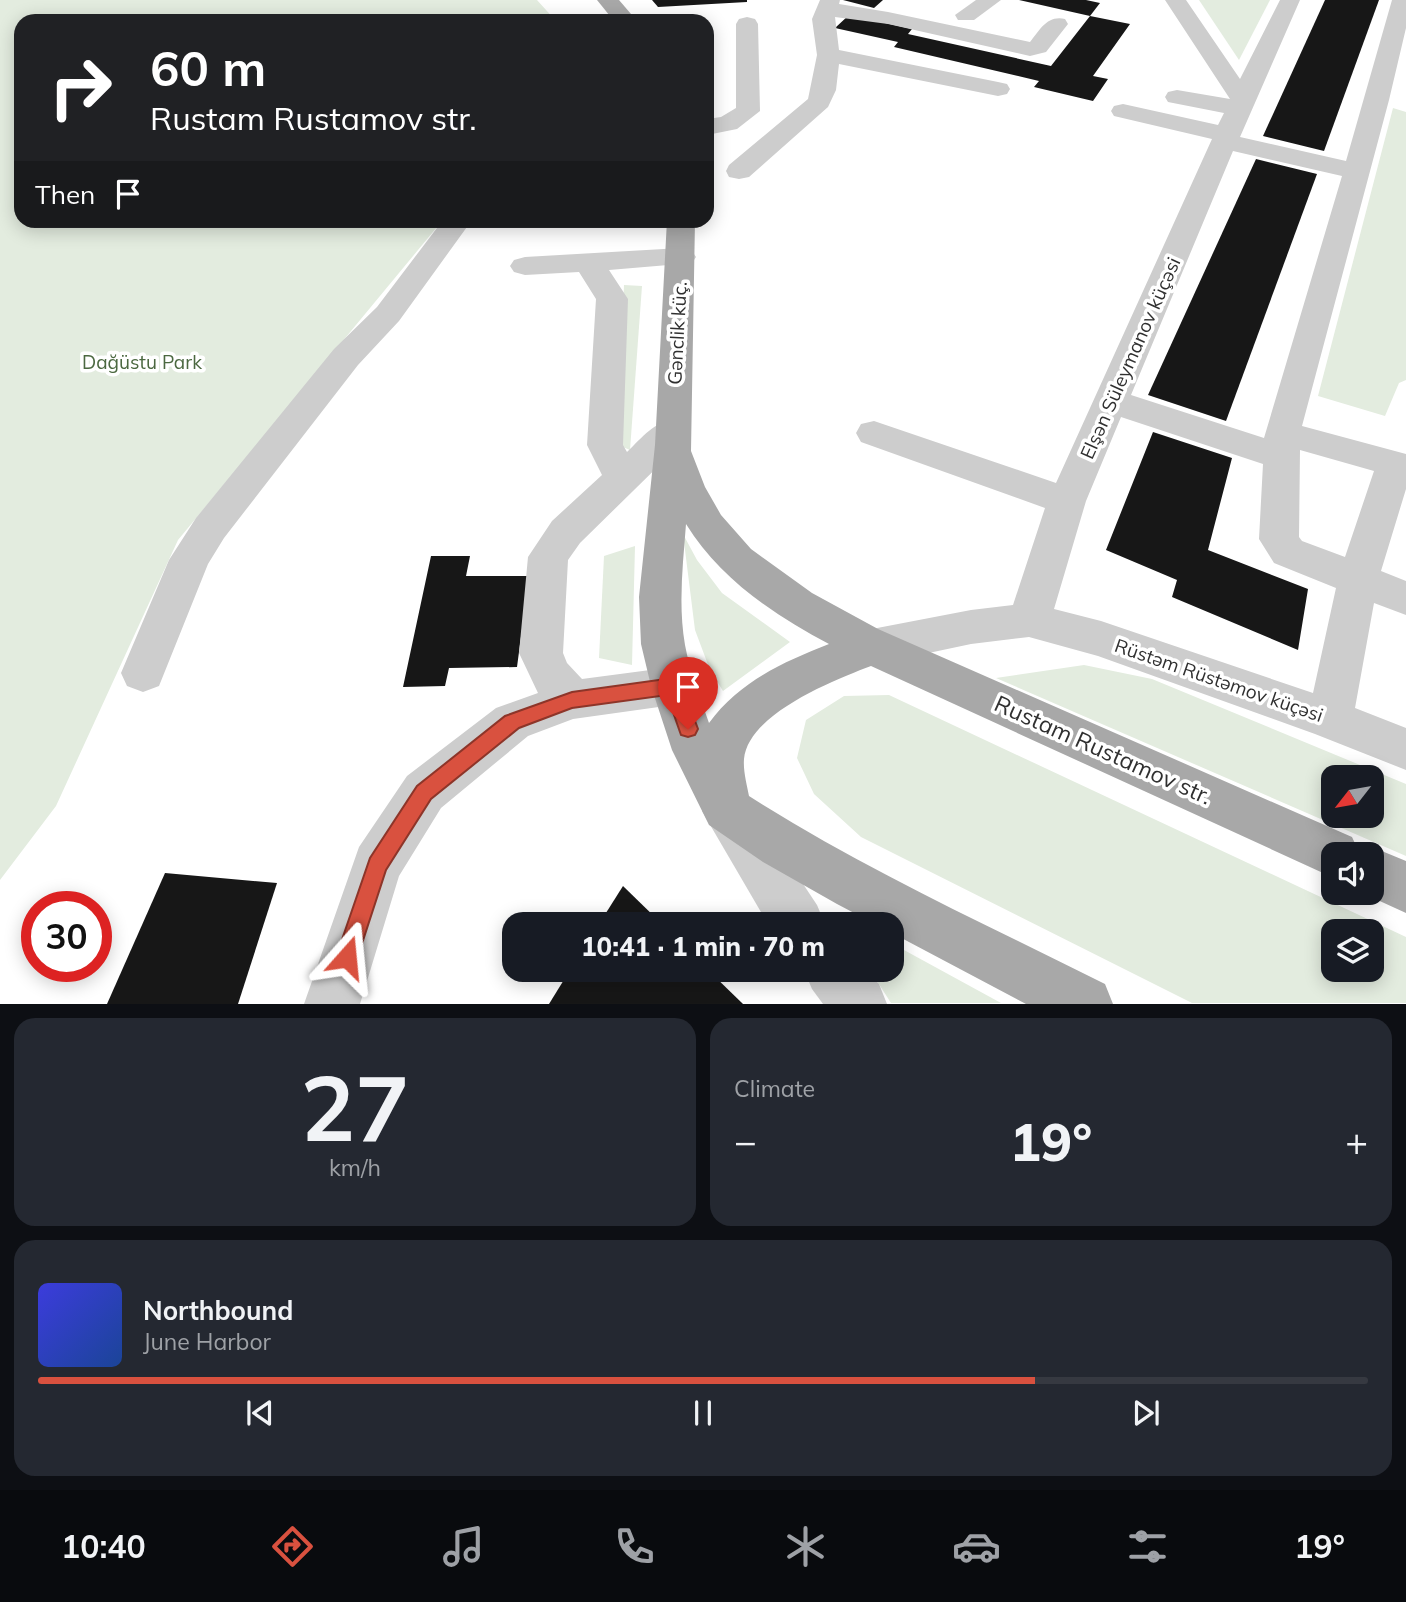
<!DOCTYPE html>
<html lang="en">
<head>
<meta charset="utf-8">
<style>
	:root { --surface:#171b24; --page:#242831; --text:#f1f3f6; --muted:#9ea1a6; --line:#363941; --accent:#d9513f }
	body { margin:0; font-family:Mulish,sans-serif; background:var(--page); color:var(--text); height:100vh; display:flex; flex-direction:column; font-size:26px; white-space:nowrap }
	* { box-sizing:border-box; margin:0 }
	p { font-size:23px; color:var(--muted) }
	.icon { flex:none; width:38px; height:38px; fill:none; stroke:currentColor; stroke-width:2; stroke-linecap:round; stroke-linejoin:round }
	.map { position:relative; height:1004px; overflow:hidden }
	.drawer { display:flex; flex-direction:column; gap:14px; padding:14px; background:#0d0f14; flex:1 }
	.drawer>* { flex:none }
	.top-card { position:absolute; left:14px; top:14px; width:700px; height:214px; border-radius:21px; box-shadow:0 4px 18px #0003; background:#202124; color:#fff; overflow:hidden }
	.needle { width:46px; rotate:239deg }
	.buttons { position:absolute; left:1321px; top:765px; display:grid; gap:14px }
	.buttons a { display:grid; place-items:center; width:63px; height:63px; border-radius:14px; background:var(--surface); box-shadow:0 4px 18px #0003; font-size:35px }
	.speed { position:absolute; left:21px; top:891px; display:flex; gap:14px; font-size:35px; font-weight:700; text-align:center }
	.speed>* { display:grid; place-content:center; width:91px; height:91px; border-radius:50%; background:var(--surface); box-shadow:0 4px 18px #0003; line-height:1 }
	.speed .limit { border:10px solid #d22; background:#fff; color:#111 }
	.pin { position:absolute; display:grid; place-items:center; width:60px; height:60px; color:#fff; margin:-72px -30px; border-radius:50% 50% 50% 0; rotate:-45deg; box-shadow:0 0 7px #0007 }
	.pin .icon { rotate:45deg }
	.me { position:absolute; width:77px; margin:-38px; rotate:18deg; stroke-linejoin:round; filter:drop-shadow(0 0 5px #0008) }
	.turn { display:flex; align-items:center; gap:24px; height:147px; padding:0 21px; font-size:32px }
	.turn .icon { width:91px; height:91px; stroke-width:2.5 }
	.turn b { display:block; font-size:49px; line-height:60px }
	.then { display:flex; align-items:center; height:66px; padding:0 21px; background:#0003; gap:14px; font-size:26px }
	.big { font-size:52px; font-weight:800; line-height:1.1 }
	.drawer .card { flex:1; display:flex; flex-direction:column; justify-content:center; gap:10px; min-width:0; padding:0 24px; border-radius:21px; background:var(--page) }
	.drawer .dial { align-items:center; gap:0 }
	.dial b { font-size:91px; line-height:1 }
	.song { display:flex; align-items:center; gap:21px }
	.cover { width:84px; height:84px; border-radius:10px; background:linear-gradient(135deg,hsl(240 70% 55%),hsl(220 70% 35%)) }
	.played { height:7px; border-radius:4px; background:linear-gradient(90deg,var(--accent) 75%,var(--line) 75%) }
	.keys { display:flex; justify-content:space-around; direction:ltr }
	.heat { display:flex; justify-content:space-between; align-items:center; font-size:38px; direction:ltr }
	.drawer .tiles { flex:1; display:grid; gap:14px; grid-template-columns:1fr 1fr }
	.card:last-child { grid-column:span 2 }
	.trip { position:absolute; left:502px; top:912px; width:402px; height:70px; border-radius:21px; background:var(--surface); box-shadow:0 4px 18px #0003; font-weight:800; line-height:70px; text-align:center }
	.menu { display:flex; height:112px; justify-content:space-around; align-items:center; background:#090b0e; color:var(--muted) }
	.menu .icon { width:49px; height:49px }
	.menu .active { color:var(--accent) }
	.menu b { font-size:32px; color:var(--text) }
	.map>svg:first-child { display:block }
	.green { fill:#e3ecdf; fill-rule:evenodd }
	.building { fill:#171717 }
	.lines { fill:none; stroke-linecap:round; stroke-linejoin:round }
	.minor { fill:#cdcdcd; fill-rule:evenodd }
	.major { fill:#a8a8a8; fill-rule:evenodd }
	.route { fill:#d9513f; stroke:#8d3529; stroke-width:2 }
	.labels { text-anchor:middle; stroke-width:7; stroke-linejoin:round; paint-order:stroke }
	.street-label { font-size:19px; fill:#303030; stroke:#fff }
	.park-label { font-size:19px; fill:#4b6840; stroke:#fff }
	.near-street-label { font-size:23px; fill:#303030; stroke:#fff }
</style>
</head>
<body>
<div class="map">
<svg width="1406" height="1004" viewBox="0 0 1406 1004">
	<rect width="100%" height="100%" fill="#fff"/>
	<g class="green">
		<polygon points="0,0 537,0 556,21 21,21 21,220 442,221 178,540 56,806 0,880"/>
		<polygon points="1199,0 1270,0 1239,60"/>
		<polygon points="1393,108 1406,112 1406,380 1399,383 1385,416 1318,396"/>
		<polygon points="624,285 642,286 630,450 618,445"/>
		<polygon points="683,534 697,560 722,593 790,642 723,691 710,670 695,630"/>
		<polygon points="635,546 632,665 599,658 604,556"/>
		<path d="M 1084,665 L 1152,679 L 1406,784 L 1406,856 L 996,678 ZM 1372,777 L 1372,816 L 1334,816 L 1334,777 Z"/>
		<path d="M 889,695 L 1406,937 L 1406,1003 L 1192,1003 L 861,837 L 814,794 L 797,758 L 806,720 L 844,696 ZM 1372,931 L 1372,970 L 1334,970 L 1334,931 Z"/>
		<polygon points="893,944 1001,1003 891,1003 870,970 892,970"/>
	</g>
	<g class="building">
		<polygon points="652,0 747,0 747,2 658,7"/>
		<polygon points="843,0 883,0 874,8"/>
		<polygon points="1019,0 1086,0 1100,3 1090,16"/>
		<polygon points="1325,0 1379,0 1324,151 1263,136"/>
		<polygon points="849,15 912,29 908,34 1051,66 1090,16 1130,24 1093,76 1108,79 1093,101 1034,87 1039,81 894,47 898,42 835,28"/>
		<polygon points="1256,159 1317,174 1226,421 1148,395"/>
		<polygon points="1153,432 1232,458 1208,550 1308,589 1298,650 1172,597 1177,580 1106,550"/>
		<polygon points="431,556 470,556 466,576 529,576 517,667 449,668 445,686 403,687"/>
		<polygon points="165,873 277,883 238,1004 107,1004"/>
		<polygon points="623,886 662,924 599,924"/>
		<polygon points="570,970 708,970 743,1004 549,1004"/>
	</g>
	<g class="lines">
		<g class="minor">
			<path d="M 820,0 L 840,0 L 839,4 L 888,12 L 1030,42 C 1040,30 1047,15 1065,19 L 1068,24 L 1046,52 L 1030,56 L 888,24 L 835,17 L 839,50 L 998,82 L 1007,84 L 1010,89 L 1007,94 L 998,96 L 839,64 L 836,90 L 828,107 L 749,177 L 739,179 L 729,177 L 726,171 L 729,165 L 808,99 L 817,55 L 812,19 Z"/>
			<polygon points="976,0 1001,0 974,20 958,20 955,15"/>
			<path d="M 1165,0 L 1186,0 L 1240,79 L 1280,0 L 1300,0 L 1240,137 L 1346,161 L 1392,0 L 1406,0 L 1406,28 L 1389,100 L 1302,426 L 1406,454 L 1406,489 L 1381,571 L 1406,581 L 1406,615 L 1374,603 L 1355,708 L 1406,728 L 1406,770 L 1315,734 L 1098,656 L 1029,637 L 971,644 L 872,665 L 857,660 L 850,647 L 857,634 L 872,629 L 971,610 L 1013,605 L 1045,508 L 861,442 L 856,433 L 861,424 L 874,421 L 1056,483 L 1212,139 L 1114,116 L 1111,111 L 1114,106 L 1123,104 L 1218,125 L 1224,113 L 1168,102 L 1165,97 L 1168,92 L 1177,90 L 1230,99 ZM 1233,151 L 1342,176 L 1264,438 L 1131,395 ZM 1121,417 L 1263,464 L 1259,539 L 1274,563 L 1336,588 L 1313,693 L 1101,621 L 1054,609 L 1086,501 ZM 1300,450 L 1374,471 L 1345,557 L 1302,541 L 1299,537 Z"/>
			<polygon points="747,17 755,19 758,24 760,111 737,129 707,135 707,119 721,117 736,108 736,24 739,19"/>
			<polygon points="443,220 472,220 399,321 358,365 224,538 208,564 159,686 143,692 127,686 121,673 169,560 196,518 334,349 377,307"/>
			<path d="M 681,248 L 692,251 L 696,257 L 692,263 L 609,270 L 628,299 L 623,445 L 627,452 C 645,435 659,415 685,422 L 690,431 L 685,440 L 580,543 L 568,560 L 563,653 L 567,663 L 582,679 L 673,667 L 689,672 L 695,686 L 689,700 L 673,705 L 573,719 L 528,736 L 441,808 L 399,876 L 360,1004 L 304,1004 L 359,847 L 407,776 L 496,708 L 538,693 L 519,653 L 528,557 L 552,521 L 602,475 L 587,445 L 596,299 L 579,272 L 525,275 L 514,272 L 510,266 L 514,260 L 525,257 Z"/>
			<polygon points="727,788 744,795 817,905 825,924 768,924 702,811 710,795"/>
			<polygon points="804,970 866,970 879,984 887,1004 823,1004 812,989"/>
		</g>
		<g class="major">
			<polygon points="597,0 619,0 637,21 614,21"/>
			<path d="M 667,220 L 695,220 L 691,451 L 705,487 L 721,515 L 751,549 L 812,593 L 878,629 L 1352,837 L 1359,852 L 1372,847 L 1406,861 L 1406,913 L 1360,892 L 1372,892 L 1372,854 L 1334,854 L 1334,878 L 871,666 C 834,680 748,714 744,759 C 743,771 747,785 749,796 C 862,868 985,924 1105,984 L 1113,1004 L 1026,1004 L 892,933 L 892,924 L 875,924 L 837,904 L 763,862 L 709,825 L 672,750 L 651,686 L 641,644 L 639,597 L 655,445 ZM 686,524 C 719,578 774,615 829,644 C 783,662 739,682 709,723 C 700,697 690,672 685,645 C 678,605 683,564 686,524 Z"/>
		</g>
	</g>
	<polygon class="route" points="673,678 679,681 682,686 698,729 695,735 688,737 681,735 667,695 572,708 519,728 431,799 386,870 355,965 347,969 339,965 336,957 370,858 417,786 505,716 572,692"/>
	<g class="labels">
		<g class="street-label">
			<text transform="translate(677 333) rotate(-87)" y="7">Gənclik küç.</text>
			<text transform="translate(1130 358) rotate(-66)" y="7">Elşən Süleymanov küçəsi</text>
			<text transform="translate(1219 680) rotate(19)" y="7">Rüstəm Rüstəmov küçəsi</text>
		</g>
		<g class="park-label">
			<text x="142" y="369">Dağüstu Park</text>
		</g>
		<g class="near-street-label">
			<text transform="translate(1103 750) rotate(24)" y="8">Rustam Rustamov str.</text>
		</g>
	</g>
</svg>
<div class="buttons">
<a><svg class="needle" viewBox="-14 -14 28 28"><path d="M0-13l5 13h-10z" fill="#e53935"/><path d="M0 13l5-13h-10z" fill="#9ea1a6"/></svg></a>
<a><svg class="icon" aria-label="sound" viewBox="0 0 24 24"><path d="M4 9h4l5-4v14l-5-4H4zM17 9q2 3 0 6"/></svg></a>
<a><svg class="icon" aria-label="layers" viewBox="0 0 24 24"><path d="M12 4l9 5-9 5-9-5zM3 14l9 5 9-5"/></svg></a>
</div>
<div class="speed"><div class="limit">30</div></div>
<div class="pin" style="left:688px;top:729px;background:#d93025"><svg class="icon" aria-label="arrive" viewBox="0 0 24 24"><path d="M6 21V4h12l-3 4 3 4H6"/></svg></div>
<svg class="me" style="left:347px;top:957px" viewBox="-20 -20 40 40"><path d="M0-17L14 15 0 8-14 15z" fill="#d9513f" stroke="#fff" stroke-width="4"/></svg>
<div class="trip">10:41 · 1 min · 70 m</div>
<div class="top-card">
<div class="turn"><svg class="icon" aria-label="right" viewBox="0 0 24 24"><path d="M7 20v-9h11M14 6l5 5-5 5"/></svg><div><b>60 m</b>Rustam Rustamov str.</div></div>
<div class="then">Then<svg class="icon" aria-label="arrive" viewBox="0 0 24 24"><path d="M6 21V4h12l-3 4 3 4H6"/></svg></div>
</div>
</div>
<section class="drawer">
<div class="tiles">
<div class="card dial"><b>27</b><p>km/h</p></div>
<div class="card"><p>Climate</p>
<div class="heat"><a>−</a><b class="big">19°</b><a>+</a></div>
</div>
<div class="card">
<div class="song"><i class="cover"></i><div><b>Northbound</b><p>June Harbor</p></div></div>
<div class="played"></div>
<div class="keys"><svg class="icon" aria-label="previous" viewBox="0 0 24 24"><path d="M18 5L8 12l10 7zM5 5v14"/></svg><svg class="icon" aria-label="pause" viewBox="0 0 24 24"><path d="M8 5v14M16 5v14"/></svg><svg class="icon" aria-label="next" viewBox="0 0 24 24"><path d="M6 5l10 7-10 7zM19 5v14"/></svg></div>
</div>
</div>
</section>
<nav class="menu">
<b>10:40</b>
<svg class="icon active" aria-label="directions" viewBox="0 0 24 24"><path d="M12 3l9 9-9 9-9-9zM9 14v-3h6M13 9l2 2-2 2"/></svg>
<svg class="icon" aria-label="music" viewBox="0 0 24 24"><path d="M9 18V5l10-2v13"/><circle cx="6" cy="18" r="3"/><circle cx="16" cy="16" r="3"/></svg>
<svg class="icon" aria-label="phone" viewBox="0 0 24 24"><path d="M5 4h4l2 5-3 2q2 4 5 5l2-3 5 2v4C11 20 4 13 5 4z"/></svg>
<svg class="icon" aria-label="climate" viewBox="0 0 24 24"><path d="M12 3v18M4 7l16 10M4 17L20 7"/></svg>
<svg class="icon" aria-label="car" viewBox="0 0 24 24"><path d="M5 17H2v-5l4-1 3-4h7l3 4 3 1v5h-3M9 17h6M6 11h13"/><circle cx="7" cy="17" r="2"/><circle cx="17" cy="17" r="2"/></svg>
<svg class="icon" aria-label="filters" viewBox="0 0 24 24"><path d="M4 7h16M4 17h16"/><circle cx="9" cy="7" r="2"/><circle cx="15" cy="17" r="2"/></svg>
<b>19°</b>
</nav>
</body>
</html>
